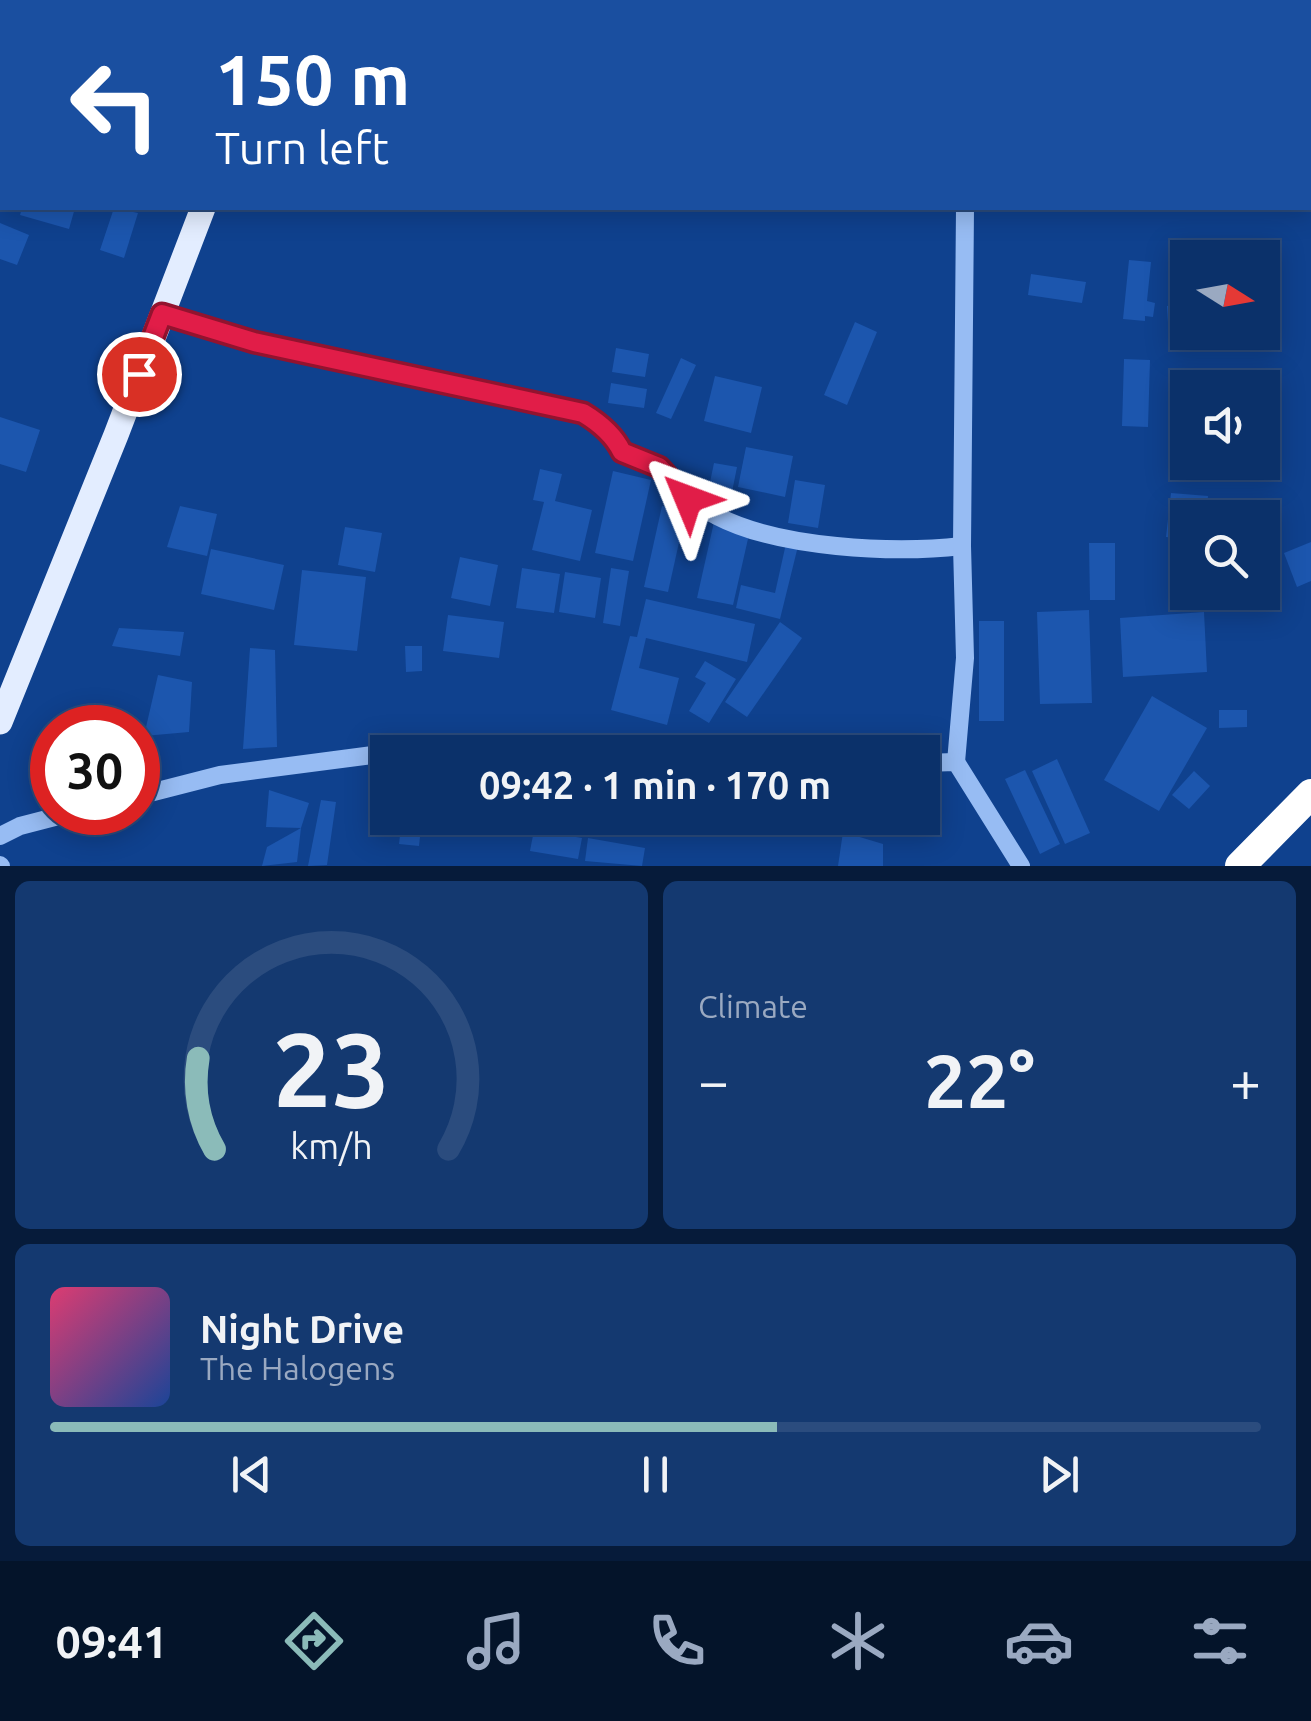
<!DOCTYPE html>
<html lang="en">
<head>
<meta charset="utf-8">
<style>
	:root { --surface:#0b316a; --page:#143970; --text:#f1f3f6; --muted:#9aa9c1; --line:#2b4c7e; --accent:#8bbbb9 }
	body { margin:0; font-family:Ubuntu,sans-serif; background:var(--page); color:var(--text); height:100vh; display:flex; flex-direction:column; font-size:38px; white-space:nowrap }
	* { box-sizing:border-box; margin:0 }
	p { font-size:32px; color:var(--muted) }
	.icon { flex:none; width:55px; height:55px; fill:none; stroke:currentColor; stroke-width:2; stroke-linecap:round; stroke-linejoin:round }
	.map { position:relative; height:866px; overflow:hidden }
	.panel { display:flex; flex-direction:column; gap:15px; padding:15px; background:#061b3a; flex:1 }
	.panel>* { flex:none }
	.guide { position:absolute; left:0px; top:0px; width:1312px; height:210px; box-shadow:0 5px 25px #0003,0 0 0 2px var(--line); background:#1a4fa0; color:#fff; overflow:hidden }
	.needle { width:65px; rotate:101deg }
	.controls { position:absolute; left:1170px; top:240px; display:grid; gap:20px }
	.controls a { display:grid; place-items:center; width:110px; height:110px; border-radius:0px; background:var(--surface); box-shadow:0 5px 25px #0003,0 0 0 2px var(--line); font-size:50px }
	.speed { position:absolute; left:30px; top:705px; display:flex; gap:20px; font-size:50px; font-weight:700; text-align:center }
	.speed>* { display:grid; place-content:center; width:130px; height:130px; border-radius:50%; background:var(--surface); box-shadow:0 5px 25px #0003,0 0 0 2px var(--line); line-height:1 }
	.speed .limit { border:15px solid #d22; background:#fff; color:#111 }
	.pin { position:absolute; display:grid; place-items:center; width:85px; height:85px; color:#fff; margin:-42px; border:5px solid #fff; border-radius:50%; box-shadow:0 2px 10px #0007 }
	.me { position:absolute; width:110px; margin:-55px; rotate:314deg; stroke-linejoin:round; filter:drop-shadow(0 0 8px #0008) }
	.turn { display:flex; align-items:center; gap:35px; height:210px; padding:0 50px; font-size:45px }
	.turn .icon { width:130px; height:130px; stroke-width:2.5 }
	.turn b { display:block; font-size:70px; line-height:85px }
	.big { font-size:75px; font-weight:700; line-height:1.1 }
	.panel .widget { flex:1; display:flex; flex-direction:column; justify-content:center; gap:15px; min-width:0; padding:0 35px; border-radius:15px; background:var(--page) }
	.panel .dial { align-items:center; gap:0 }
	.dial svg { height:260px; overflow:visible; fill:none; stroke:var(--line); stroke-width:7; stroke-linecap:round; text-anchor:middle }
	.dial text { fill:var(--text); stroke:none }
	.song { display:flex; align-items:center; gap:30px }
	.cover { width:120px; height:120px; border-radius:15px; background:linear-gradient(135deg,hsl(340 70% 55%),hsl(220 70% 35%)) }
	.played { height:10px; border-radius:5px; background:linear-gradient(90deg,var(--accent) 60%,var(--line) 60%) }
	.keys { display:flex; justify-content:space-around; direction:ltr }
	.heat { display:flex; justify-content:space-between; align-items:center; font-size:55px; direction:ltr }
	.panel .tiles { flex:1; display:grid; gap:15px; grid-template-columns:1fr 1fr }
	.widget:last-child { grid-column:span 2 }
	.trip { position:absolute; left:370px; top:735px; width:570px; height:100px; border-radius:0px; background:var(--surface); box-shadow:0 5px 25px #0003,0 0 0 2px var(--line); font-weight:700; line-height:100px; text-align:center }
	.tab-bar { display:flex; height:160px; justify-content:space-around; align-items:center; background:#04142a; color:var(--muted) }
	.tab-bar .icon { width:70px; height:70px }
	.tab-bar .selected { color:var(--accent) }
	.tab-bar b { font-size:45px; color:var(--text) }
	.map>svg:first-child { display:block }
	.building { fill:#1c56ae }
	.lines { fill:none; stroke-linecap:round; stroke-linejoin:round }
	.minor { stroke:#97bcf3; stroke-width:18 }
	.major { stroke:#e3edff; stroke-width:25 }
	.highway { stroke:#fff; stroke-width:30 }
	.route-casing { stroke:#92132f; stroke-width:25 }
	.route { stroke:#e11d48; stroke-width:18 }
</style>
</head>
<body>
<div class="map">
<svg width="1311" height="866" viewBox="0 0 1311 866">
	<rect width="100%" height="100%" fill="#0f418e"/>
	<g class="building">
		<polygon points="22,208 75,208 69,229 20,215"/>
		<polygon points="114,208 138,213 124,258 100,250"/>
		<polygon points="0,223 29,235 17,265 0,259"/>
		<polygon points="1129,260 1151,262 1147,301 1155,303 1153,317 1145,316 1145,321 1123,319"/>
		<polygon points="1031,274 1086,282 1082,303 1028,295"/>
		<polygon points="1188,304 1188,332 1200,332 1200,337 1169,339 1167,306"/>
		<polygon points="1269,316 1280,331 1265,341 1260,332 1262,332 1262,321"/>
		<polygon points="855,322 877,332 847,405 824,395"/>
		<polygon points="616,348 649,354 645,377 612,372"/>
		<polygon points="681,358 696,365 671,419 656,413"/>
		<polygon points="1124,359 1150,360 1148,427 1122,426"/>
		<polygon points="715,376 762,387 751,433 704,421"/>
		<polygon points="611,383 647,389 644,408 608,403"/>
		<polygon points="0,417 40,430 26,472 0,464"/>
		<polygon points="746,447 793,456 785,497 738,487"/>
		<polygon points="714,463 737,467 732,492 709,487"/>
		<polygon points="540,469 562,474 555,501 592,510 580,561 532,550 544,502 533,500"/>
		<polygon points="613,471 651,480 633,561 595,553"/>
		<polygon points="795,480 825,485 818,528 788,523"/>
		<polygon points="1171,493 1208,496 1206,518 1188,518 1188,539 1166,537"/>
		<polygon points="180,506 217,514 207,556 167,547"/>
		<polygon points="662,506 686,511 668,592 644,587"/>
		<polygon points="1270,506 1280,537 1269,540 1271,547 1262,549 1262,518 1238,517"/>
		<polygon points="714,522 750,530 733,605 697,598"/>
		<polygon points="345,527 382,533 375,572 338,565"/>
		<polygon points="787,539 799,542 780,619 736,608 741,585 775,593"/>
		<polygon points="1311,542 1311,581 1297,587 1284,553"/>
		<polygon points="1089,543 1115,543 1115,600 1090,600"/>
		<polygon points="211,549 284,565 274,610 201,594"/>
		<polygon points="460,557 498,565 490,606 451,598"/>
		<polygon points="522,568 560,574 554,613 516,608"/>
		<polygon points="611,568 629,571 620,626 603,623"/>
		<polygon points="302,570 366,577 357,651 294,645"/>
		<polygon points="565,572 601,578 595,618 559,612"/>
		<polygon points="646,599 755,624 747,662 646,638 639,668 679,678 667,725 611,710 630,636 637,637"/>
		<polygon points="1089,610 1092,703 1040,704 1037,612"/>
		<polygon points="1204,612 1207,672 1123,677 1120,618"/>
		<polygon points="448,615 504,622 499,658 443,651"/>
		<rect x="979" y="621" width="25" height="100"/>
		<polygon points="780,622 802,638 747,717 725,702"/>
		<polygon points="119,628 184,632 180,656 112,646"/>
		<polygon points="405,646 422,646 422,671 406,672"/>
		<polygon points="250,648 275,650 277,747 243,749"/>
		<polygon points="705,661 736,679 709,723 689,711 706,683 695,677"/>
		<polygon points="158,675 192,682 189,732 144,736"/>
		<polygon points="1152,696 1207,728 1159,811 1104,780"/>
		<polygon points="1219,710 1247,710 1247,727 1219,728"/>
		<polygon points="1057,759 1090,833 1065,844 1032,771"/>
		<polygon points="1025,770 1060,844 1040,854 1005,779"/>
		<polygon points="1194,771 1210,786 1189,809 1172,795"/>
		<polygon points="269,790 309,803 301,828 266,827"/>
		<polygon points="321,800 336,802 327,865 308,866"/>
		<polygon points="402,818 422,818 419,846 399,844"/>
		<polygon points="598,818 645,818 643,834 596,828"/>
		<polygon points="301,828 297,862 262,866 267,847"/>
		<polygon points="534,830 582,838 578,859 530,851"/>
		<polygon points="843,832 883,844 883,866 838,866"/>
		<polygon points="588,838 645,848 642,866 585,861"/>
	</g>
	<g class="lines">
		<g class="minor">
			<polyline points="997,2 997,0"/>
			<path d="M 162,314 L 255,341 L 583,413 C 598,422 614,435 622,451 C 634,459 647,461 658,467 C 667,472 670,483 677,491 C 686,502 704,509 717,516 C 778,548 893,554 962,546"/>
			<polyline points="393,752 451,747 484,752"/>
			<polyline points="956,762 965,658 962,546 965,208"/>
			<polyline points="922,763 956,762 1021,866"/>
			<polyline points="138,796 220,775 388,753"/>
			<polyline points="0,836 20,826 74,812"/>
			<polyline points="0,865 1,866"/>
		</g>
		<g class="major">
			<polyline points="280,2 281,0"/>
			<polyline points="0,722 116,435 203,208"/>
		</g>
		<polyline class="highway" points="1240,866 1311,794"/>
	</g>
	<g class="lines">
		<g class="route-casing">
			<path id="route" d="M 139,374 L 162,314 L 254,342 L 583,413 C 598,422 614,435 622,452 L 659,467 L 688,499"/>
		</g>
		<use href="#route" class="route"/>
	</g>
</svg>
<div class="controls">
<a><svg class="needle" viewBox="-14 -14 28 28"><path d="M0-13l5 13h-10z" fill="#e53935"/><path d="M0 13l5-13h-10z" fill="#9aa9c1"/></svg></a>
<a><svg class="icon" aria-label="sound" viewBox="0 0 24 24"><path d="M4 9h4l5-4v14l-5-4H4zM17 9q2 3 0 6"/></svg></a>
<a><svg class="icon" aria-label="search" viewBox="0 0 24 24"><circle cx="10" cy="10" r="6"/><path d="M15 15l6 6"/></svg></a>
</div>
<div class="speed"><div class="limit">30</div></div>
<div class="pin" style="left:139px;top:374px;background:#d93025"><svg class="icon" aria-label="arrive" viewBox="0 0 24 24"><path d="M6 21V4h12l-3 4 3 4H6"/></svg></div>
<svg class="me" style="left:688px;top:499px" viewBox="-20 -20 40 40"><path d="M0-17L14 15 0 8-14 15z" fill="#e11d48" stroke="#fff" stroke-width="4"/></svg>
<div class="trip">09:42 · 1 min · 170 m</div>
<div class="guide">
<div class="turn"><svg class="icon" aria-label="left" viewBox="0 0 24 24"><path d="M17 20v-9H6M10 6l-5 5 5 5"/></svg><div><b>150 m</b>Turn left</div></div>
</div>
</div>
<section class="panel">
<div class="tiles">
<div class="widget dial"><svg viewBox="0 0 100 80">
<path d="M14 69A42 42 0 1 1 86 69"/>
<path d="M14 69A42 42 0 0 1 9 41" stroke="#8bbbb9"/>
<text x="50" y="56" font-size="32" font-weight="700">23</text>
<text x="50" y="72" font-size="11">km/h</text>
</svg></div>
<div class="widget"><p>Climate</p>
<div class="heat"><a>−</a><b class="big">22°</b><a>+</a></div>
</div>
<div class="widget">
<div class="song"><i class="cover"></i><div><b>Night Drive</b><p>The Halogens</p></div></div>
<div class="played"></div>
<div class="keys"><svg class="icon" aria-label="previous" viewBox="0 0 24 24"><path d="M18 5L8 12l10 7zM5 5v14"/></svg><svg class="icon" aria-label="pause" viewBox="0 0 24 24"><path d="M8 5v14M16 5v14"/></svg><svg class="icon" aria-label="next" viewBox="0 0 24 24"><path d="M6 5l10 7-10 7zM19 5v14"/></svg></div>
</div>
</div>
</section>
<nav class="tab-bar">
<b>09:41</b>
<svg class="icon selected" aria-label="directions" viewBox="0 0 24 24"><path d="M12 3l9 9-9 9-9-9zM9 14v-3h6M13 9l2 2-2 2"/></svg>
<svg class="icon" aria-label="music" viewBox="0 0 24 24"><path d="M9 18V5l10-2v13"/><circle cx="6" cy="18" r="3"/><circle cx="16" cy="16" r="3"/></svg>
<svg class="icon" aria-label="phone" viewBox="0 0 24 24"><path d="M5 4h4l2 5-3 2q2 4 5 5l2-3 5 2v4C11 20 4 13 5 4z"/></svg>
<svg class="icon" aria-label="climate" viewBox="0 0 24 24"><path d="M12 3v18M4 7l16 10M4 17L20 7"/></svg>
<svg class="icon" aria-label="car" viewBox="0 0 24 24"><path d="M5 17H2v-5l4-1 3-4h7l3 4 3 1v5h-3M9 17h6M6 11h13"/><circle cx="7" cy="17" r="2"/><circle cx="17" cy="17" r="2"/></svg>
<svg class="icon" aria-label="filters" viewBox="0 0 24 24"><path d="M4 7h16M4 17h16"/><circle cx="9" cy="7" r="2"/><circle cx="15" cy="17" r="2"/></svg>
</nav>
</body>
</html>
